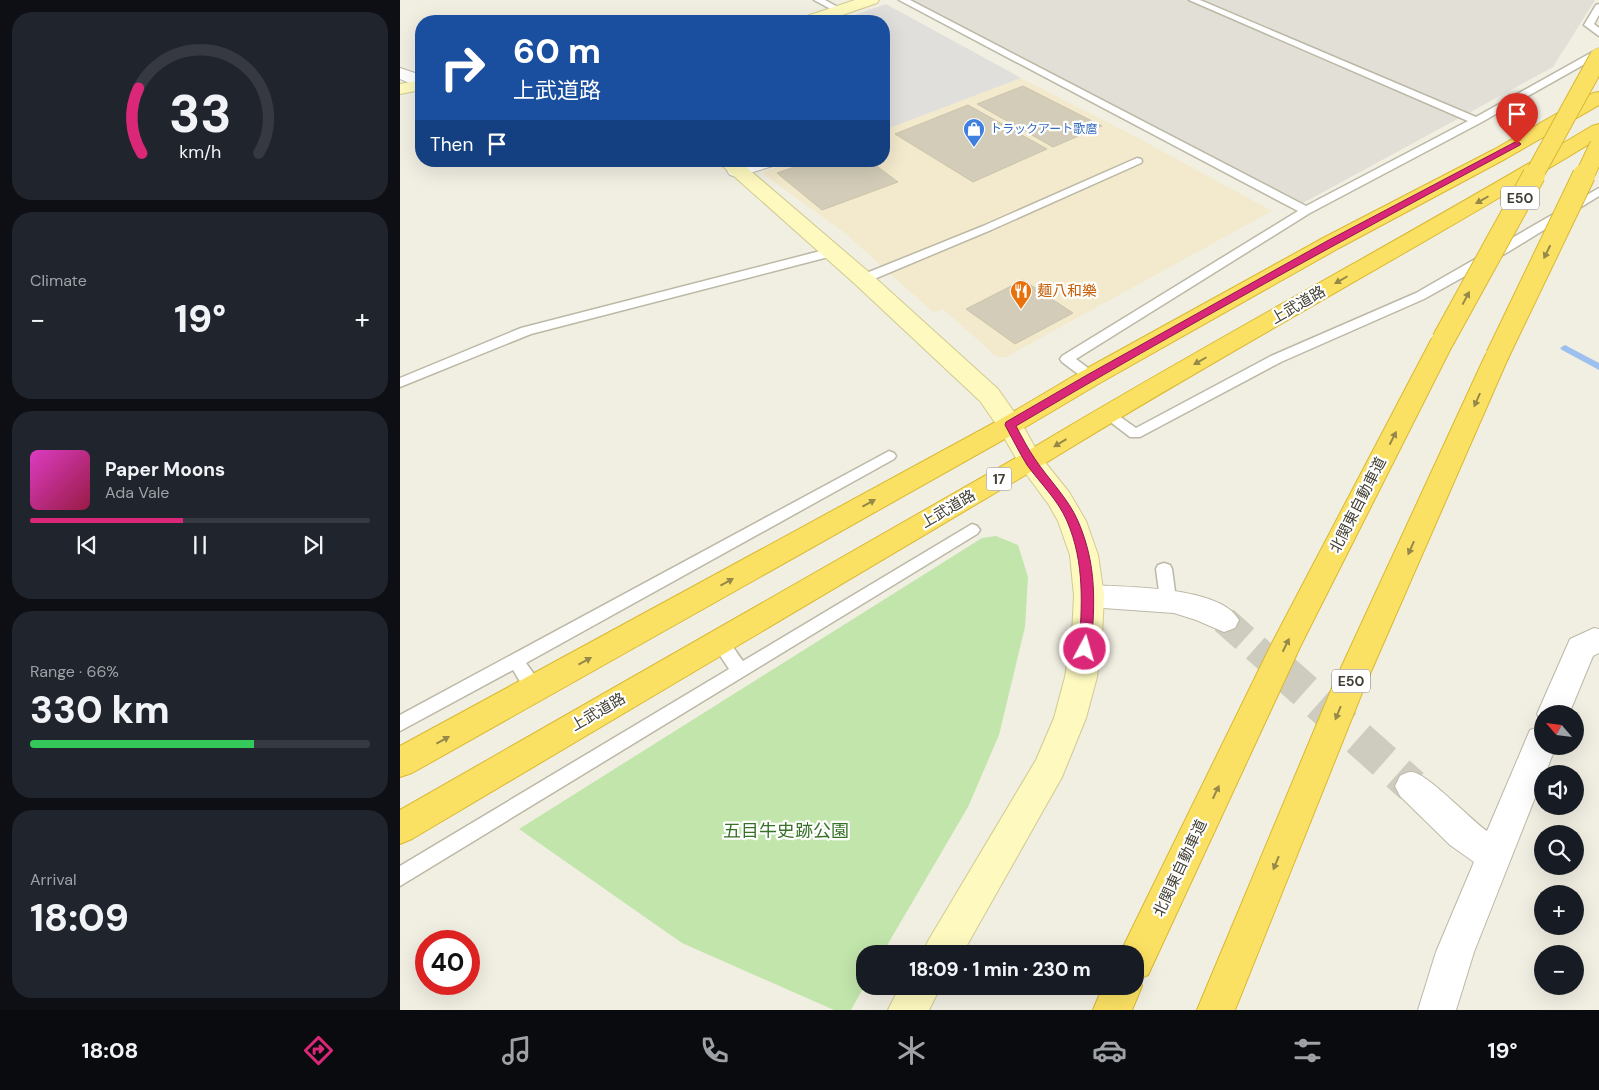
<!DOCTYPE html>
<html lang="en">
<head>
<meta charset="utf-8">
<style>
	:root { --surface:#171b24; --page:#20242c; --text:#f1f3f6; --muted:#9ea1a6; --line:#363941; --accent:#db2777 }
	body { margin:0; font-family:"DM Sans","Noto Sans JP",sans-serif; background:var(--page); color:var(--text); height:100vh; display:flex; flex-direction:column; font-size:19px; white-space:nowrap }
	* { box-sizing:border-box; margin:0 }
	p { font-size:16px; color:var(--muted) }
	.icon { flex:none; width:28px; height:28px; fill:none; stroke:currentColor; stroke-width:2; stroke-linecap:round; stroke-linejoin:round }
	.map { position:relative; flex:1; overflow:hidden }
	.side { display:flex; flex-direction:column; gap:12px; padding:12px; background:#0d0f14; width:400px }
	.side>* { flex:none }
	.top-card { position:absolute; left:15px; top:15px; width:475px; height:152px; border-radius:20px; box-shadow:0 5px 20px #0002; background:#1a4fa0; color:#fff; overflow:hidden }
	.needle { width:32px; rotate:298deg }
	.fabs { position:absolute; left:1134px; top:705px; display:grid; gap:10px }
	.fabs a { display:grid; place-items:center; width:50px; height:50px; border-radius:50%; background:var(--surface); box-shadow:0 5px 20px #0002; font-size:25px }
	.speed { position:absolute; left:15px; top:930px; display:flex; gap:10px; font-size:25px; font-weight:700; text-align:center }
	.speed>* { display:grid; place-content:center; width:65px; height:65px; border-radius:50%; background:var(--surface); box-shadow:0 5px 20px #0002; line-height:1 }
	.speed .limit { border:8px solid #d22; background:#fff; color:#111 }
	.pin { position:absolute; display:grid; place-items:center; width:42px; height:42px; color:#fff; margin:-51px -21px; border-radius:50% 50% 50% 0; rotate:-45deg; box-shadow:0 0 5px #0007 }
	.pin .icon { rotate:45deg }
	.me { position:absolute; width:55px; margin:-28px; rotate:6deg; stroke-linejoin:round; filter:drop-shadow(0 0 4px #0008) }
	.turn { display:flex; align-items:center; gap:18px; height:105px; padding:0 15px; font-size:22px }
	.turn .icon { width:65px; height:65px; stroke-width:2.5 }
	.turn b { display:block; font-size:35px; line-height:42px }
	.then { display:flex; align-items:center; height:48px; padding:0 15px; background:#0003; gap:10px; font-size:19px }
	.big { font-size:38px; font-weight:800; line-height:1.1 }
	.side .card { flex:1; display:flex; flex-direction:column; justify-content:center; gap:8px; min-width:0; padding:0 18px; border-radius:20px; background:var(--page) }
	.side .dial { align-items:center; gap:0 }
	.dial svg { height:130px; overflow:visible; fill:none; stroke:var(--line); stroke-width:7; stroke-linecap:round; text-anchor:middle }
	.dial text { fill:var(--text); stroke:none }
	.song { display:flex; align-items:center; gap:15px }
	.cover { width:60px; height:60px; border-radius:8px; background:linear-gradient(135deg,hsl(310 70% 55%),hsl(340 70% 35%)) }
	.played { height:5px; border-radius:2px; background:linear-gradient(90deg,var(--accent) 45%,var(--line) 45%) }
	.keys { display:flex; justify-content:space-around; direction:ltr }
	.heat { display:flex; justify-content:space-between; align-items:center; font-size:28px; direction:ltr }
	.charge { height:8px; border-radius:4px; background:linear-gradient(90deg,#34c759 66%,var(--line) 0) }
	.trip { position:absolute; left:456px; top:945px; width:288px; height:50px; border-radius:20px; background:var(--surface); box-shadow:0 5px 20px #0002; font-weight:800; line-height:50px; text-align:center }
	.menu { display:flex; height:80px; justify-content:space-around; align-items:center; background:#090b0e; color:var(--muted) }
	.menu .icon { width:35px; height:35px }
	.menu .on { color:var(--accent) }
	.menu b { font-size:22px; color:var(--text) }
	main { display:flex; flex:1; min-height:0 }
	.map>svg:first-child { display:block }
	.commercial { fill:#f3e9cc }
	.industrial { fill:#e2dfd7 }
	.green { fill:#c1e5ab }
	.parking { fill:#e1dfdb }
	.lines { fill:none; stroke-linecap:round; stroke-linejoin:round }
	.stream { fill:#9ec0ee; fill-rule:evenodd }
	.building { fill:#d2ccb8; stroke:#ccc5ab }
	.street-tunnel-far1 { stroke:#ceccbf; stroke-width:28; stroke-dasharray:28 14; stroke-linecap:butt }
	.street-tunnel { stroke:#ceccbf; stroke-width:35; stroke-dasharray:35 18; stroke-linecap:butt }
	.lane-casing { stroke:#bcb8a5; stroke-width:3 }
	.street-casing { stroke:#bcb8a5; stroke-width:2 }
	.secondary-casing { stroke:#d1ca92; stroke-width:2 }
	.highway-casing { stroke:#d9b833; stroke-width:2 }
	.lane { fill:#fff; fill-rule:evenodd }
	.street { fill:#fff; fill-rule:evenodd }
	.secondary { fill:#fdf9bf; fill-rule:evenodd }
	.highway { fill:#fbe163; fill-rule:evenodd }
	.highway-bridge-far1-casing { stroke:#d9b833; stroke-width:20; stroke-linecap:butt }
	.highway-bridge-casing { stroke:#d9b833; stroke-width:24; stroke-linecap:butt }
	.highway-bridge-far1 { stroke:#fbe163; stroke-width:18 }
	.highway-bridge { stroke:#fbe163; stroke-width:22 }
	.oneway { fill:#958849 }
	.route { fill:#db2777; stroke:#8e194d }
	.labels { text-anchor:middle; stroke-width:4.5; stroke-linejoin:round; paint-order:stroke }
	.far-shop-label { font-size:12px; fill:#366cbe; stroke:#fff; text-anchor:start }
	.shield { fill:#fff; stroke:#7b7970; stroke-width:1 }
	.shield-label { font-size:14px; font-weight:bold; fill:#423f33 }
	.food-label { font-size:15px; fill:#c56008; stroke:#fff; text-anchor:start }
	.street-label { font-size:15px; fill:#423f33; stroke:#fff }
	.near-park-label { font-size:18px; fill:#387228; stroke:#fff }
</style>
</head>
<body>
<main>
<section class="side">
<div class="card dial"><svg viewBox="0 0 100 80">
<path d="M14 69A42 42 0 1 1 86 69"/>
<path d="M14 69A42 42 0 0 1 12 29" stroke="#db2777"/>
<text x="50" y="56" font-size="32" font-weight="700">33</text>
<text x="50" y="72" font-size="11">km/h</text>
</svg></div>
<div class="card"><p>Climate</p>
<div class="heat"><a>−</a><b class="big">19°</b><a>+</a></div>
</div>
<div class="card">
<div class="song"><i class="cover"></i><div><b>Paper Moons</b><p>Ada Vale</p></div></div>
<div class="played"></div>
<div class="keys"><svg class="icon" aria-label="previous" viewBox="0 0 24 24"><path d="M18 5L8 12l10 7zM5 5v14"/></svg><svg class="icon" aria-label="pause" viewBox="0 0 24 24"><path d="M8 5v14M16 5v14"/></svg><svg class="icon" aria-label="next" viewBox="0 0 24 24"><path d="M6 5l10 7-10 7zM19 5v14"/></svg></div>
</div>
<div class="card"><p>Range · 66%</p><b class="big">330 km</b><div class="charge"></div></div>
<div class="card"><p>Arrival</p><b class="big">18:09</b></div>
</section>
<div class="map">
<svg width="1199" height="1010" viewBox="0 0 1199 1010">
	<rect width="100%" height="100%" fill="#f1efe2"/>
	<polygon class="commercial" points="621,78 736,137 872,211 606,357 597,357 543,309 533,312 446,234 362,173 394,161 484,161 484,130"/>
	<polygon class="industrial" points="510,0 1195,0 1153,67 903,203"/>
	<polygon class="green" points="596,536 618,545 628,577 625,627 599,735 568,807 482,954 465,954 465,985 451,1010 434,1010 282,943 119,829 582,538"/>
	<polygon class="parking" points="486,4 621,78 484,130 484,21 438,21"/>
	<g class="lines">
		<polygon class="stream" points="1165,345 1199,363 1199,370 1162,350 1160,348"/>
	</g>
	<g class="building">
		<polygon points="623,86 702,126 653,147 577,104"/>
		<polygon points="568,105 647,149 573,182 495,134"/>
		<polygon points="411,161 470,161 498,182 422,210 377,173"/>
		<polygon points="623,280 673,313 615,344 566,309"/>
	</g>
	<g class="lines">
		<polyline class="street-tunnel-far1" points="824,620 880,670"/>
		<polyline class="street-tunnel" points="879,668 1012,786"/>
		<g class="lane-casing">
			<g id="lane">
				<polygon points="414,0 425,0 445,11 441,14 438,13"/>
				<polygon points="499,0 510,0 906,206 1068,121 789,0 800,0 1076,117 1196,50 1199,49 1199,56 1080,123 910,213 676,359 696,374 698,377 696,380 686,380 662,362 660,359 662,356 898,211"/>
				<polygon points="1199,4 1199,15 1194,24 1199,28 1199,36 1184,25 1196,5"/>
				<polygon points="737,158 741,159 742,161 741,163 591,230 467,282 463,283 457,279 459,276 583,226"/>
				<polygon points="1199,188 1199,196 1108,252 1024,299 881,362 740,437 730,437 700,414 702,411 712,411 736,428 871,356 1016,293"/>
				<polygon points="432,248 438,252 436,255 131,334 0,387 0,378 121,328"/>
				<path d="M 489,451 L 494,453 L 496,456 L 494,459 L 126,663 L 144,688 L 141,693 C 127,698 120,681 113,670 L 0,731 L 0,715 Z"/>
				<path d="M 572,524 L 577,526 L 580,530 L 577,534 L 0,886 L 0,866 L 329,669 L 311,642 L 313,637 C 327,633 335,651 343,661 Z"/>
				<polygon points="764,563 770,565 772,569 776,599 774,603 768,605 762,603 760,599 756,569 758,565"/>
			</g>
		</g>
		<g class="street-casing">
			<g id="street">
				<polygon points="0,68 21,75 21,88 0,79"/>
				<polygon points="348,161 379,161 376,165 337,177 330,175 327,171 330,167"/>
				<path d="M 689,585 C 724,587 821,586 839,620 L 835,628 L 824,632 L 796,620 L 774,613 L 689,607 L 679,604 L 674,596 L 679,588 Z"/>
				<polygon points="1194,628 1199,629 1199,653 1193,656 1169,714 1142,714 1142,723 1137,714 1170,639"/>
				<path d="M 1142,726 L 1142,746 L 1156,746 L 1145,774 L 1142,774 L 1142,780 L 1074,952 L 1056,1010 L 1018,1010 L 1036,952 L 1074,862 L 1050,845 L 1000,796 L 995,786 L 1000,776 C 1003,774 1008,772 1011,772 C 1024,770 1072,821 1087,831 L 1130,730 Z"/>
			</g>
		</g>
		<g class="secondary-casing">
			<g id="secondary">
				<polygon points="455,0 479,0 477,3 425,21 402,21 404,17"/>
				<polygon points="21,80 21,90 0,94 0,84"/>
				<polygon points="317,161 339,161 471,274 598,389 619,419 640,456 669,492 686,521 698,555 704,596 702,635 697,677 686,718 662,777 562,954 522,954 528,941 636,760 654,718 665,677 672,635 674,596 670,555 658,521 649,505 621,467 598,427 580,401 455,284"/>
				<polygon points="500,986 541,986 529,1010 488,1010"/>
			</g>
		</g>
		<g class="highway-casing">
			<g id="highway">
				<polygon points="1199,92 1199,105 1107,158 939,248 700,383 619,431 12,773 0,777 0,746 601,419 682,371 923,238 1093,150 1193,93"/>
				<path d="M 1199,124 L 1199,138 C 1014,251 823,353 639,467 L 12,839 L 0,844 L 0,810 L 621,455 C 809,341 1004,239 1192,126 Z"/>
				<polygon points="1043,333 1051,335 1055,340 901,645 748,975 739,979 742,986 732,1010 693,1010 703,986 735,986 735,954 720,954 722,949 871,645 1031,340 1035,335"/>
				<polygon points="1097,349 1106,351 1109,356 966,683 835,1010 797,1010 934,683 1085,356 1088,351"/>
			</g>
		</g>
		<use href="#lane" class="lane"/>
		<use href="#street" class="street"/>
		<use href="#secondary" class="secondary"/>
		<use href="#highway" class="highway"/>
		<g class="highway-bridge-far1-casing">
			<g id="highway-bridge-far1">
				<polyline points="1133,177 1199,57"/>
				<polyline points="1184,177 1199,145"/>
			</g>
		</g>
		<g class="highway-bridge-casing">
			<g id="highway-bridge">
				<polyline points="1043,340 1134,175"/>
				<polyline points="1097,356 1184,175"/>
			</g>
		</g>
		<use href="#highway-bridge-far1" class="highway-bridge-far1"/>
		<use href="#highway-bridge" class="highway-bridge"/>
	</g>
	<defs><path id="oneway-solid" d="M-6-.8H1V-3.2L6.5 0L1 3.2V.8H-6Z" transform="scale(1.25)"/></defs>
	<g class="oneway">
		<use href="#oneway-solid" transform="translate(1082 200) rotate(150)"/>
		<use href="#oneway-solid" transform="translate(1147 252) rotate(116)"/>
		<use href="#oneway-solid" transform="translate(941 280) rotate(150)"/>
		<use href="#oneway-solid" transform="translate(1066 298) rotate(-62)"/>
		<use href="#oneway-solid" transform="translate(800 361) rotate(150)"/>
		<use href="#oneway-solid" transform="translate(1077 400) rotate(114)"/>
		<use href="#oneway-solid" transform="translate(993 438) rotate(-63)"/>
		<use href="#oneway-solid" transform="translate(660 443) rotate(149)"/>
		<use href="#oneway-solid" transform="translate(469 503) rotate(-29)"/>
		<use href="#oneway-solid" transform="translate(1011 548) rotate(114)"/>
		<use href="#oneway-solid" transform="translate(327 582) rotate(-29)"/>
		<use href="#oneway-solid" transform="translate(886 645) rotate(-64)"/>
		<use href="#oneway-solid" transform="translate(185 661) rotate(-29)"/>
		<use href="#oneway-solid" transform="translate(938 713) rotate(112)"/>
		<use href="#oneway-solid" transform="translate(43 740) rotate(-29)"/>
		<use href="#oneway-solid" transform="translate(816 792) rotate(-65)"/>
		<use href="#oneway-solid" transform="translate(876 863) rotate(112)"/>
	</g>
	<path class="route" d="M 1117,141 L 1121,144 L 1120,145 C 950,236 781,328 616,426 C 622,437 628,449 635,459 C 649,480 668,498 678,521 C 697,565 695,603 691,649 L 690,652 L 681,652 L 679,649 C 682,605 685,563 667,521 C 658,500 640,483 627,465 C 619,452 612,438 605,425 L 606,422 L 687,375 L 927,241 Z"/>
	<defs>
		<g id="shop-pin" transform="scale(1.125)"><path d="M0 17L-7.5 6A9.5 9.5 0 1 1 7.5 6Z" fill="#3f7fe0" stroke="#fff"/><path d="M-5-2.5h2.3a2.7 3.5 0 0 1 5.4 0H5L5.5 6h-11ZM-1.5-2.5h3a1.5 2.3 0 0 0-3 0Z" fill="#fff"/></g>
		<g id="restaurant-pin" transform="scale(1.125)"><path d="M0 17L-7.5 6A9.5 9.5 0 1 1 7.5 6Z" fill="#e8710a" stroke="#fff"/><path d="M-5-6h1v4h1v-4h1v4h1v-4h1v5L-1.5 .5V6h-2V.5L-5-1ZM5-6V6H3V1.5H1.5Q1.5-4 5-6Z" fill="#fff"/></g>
	</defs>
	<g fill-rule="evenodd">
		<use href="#shop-pin" x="574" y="129"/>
		<use href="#restaurant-pin" x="621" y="291"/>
	</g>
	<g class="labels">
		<g class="far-shop-label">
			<text x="590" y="133">トラックアート歌麿</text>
		</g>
		<g class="shield">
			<rect x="1101" y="186.5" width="38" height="23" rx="4"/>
			<rect x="586.5" y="467.5" width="25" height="23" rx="4"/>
			<rect x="932" y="669.5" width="38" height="23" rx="4"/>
		</g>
		<g class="shield-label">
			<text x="1120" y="203">E50</text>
			<text x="599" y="484">17</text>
			<text x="951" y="686">E50</text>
		</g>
		<g class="food-label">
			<text x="637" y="296">麺八和樂</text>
		</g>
		<g class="street-label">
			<text transform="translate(898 305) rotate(-30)" y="5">上武道路</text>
			<text transform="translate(958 505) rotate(-63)" y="5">北関東自動車道</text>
			<text transform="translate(548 509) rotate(-30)" y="5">上武道路</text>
			<text transform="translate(198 712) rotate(-30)" y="5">上武道路</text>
			<text transform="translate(780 868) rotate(-65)" y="5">北関東自動車道</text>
		</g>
		<g class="near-park-label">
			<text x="386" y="837">五目牛史跡公園</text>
		</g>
	</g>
</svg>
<div class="fabs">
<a><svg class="needle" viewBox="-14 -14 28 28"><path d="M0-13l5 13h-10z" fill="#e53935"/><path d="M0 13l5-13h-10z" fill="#9ea1a6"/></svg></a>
<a><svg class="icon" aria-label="sound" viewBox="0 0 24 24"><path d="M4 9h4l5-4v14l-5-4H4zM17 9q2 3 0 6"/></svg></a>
<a><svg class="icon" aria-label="search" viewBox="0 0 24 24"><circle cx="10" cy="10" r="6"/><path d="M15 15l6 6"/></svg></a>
<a>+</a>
<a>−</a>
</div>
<div class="speed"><div class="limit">40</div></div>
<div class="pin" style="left:1117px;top:144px;background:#d93025"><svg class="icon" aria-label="arrive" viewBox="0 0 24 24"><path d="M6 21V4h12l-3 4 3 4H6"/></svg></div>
<svg class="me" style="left:685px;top:649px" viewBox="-20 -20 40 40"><circle r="17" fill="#db2777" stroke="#fff" stroke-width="3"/><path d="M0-11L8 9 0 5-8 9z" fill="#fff"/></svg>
<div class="trip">18:09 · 1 min · 230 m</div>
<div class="top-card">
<div class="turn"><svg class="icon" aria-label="right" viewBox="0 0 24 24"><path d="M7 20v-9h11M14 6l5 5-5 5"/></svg><div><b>60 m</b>上武道路</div></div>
<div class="then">Then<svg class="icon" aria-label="arrive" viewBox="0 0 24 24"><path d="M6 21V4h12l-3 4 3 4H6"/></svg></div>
</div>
</div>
</main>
<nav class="menu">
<b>18:08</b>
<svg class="icon on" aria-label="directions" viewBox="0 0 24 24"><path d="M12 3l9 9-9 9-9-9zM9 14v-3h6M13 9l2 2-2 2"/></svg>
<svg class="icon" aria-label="music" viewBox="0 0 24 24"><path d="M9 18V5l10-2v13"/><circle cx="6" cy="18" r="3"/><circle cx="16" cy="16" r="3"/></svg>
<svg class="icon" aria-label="phone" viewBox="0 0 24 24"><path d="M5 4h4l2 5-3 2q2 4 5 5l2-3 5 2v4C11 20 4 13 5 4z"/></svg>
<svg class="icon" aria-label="climate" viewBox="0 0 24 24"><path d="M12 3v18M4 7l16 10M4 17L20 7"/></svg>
<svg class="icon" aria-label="car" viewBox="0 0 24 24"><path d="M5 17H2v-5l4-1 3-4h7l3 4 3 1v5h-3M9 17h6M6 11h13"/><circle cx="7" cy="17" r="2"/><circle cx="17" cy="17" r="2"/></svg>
<svg class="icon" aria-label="filters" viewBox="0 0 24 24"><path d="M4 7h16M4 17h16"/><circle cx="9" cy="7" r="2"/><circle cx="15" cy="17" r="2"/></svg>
<b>19°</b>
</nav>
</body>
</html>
